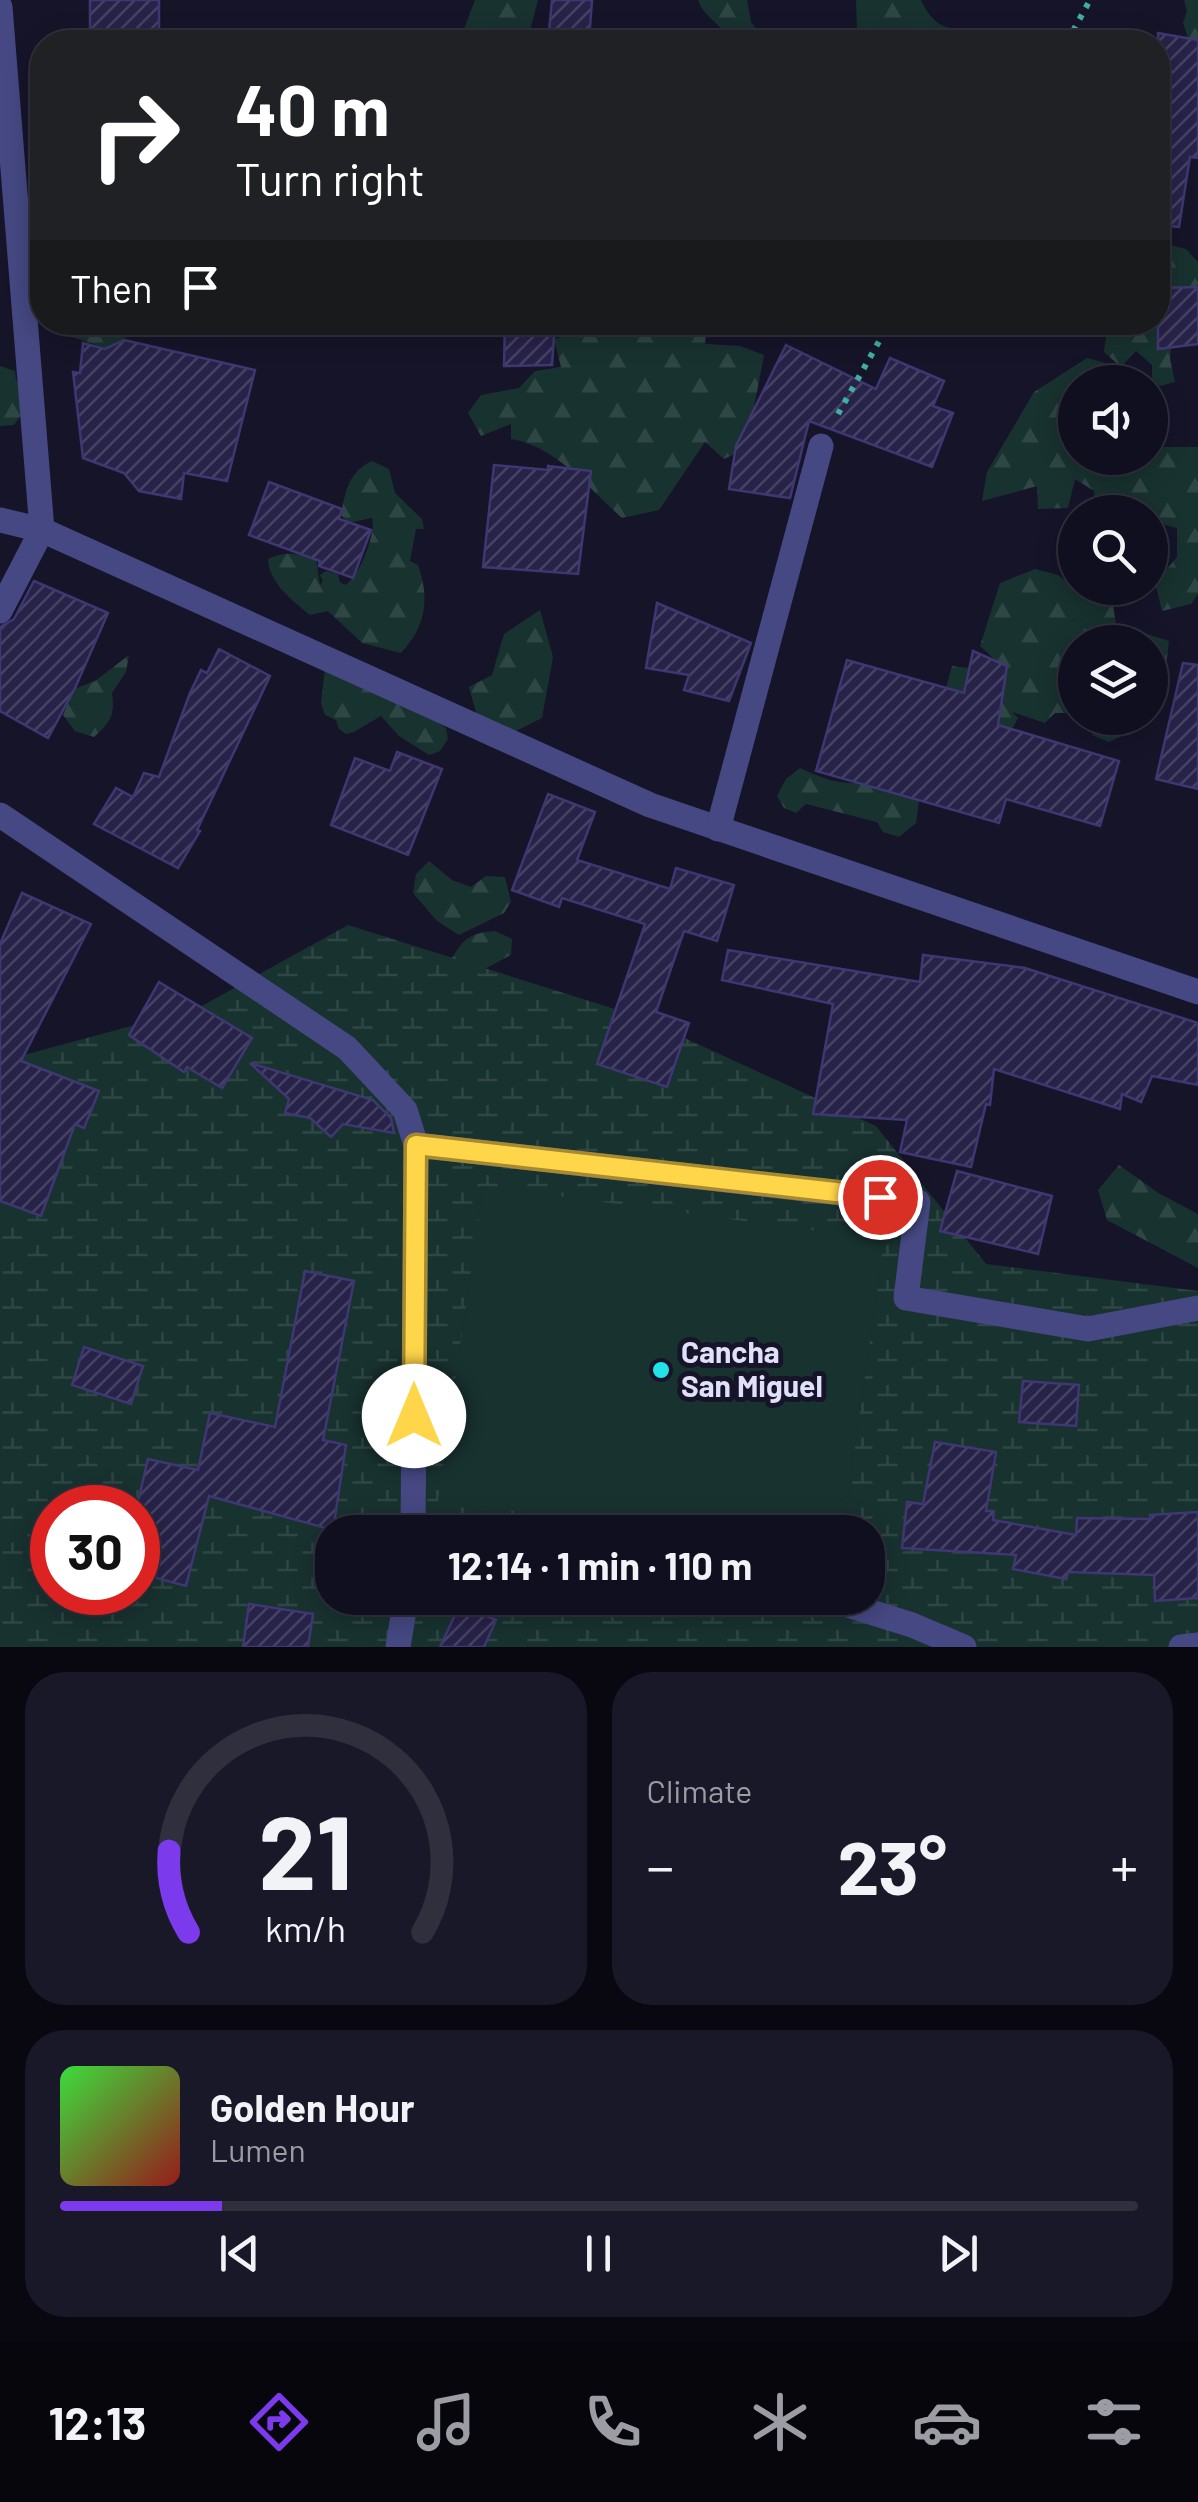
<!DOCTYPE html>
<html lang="en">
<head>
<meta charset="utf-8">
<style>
	:root { --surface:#100f1f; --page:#191828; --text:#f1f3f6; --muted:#9c9ca4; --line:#302f3d; --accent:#7c3aed }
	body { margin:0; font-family:Barlow,sans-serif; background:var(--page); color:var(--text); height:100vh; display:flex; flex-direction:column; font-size:38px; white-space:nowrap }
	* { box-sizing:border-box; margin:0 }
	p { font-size:32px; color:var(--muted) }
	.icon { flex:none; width:55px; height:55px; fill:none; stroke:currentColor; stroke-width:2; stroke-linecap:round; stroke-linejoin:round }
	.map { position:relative; height:1647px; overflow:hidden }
	.side { display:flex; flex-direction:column; gap:25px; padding:25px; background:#090811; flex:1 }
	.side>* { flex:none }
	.banner { position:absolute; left:30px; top:30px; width:1140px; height:305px; border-radius:40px; box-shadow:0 5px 25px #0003,0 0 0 2px var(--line); background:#202124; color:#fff; overflow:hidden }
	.tools { position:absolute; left:1058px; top:365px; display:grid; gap:20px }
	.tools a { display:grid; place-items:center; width:110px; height:110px; border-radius:50%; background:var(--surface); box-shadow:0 5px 25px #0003,0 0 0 2px var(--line); font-size:50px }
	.speed { position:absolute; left:30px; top:1485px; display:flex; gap:20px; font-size:50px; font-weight:700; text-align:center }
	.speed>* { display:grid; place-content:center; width:130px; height:130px; border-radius:50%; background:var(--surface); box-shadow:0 5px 25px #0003,0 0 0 2px var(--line); line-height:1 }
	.speed .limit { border:15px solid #d22; background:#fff; color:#111 }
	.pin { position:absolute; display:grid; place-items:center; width:85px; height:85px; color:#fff; margin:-42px; border:5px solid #fff; border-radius:50%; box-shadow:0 2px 10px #0007 }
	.me { position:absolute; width:110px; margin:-55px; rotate:0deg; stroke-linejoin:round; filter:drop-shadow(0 0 8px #0008) }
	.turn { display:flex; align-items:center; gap:35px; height:210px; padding:0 40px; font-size:45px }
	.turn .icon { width:130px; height:130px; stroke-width:2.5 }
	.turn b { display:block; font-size:70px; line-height:85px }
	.then { display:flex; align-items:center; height:95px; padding:0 40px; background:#0003; gap:20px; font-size:38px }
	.big { font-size:75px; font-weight:700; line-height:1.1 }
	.side .card { flex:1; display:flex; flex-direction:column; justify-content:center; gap:15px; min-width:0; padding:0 35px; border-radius:40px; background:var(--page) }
	.side .dial { align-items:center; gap:0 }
	.dial svg { height:260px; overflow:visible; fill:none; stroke:var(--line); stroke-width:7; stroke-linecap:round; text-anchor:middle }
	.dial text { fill:var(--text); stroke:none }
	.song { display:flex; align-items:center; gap:30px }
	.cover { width:120px; height:120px; border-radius:15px; background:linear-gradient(135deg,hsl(120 70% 55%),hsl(0 70% 35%)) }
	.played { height:10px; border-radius:5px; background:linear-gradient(90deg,var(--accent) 15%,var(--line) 15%) }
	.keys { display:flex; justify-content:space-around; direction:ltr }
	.heat { display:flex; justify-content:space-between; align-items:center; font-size:55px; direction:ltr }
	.side .tiles { flex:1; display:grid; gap:25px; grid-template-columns:1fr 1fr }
	.card:last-child { grid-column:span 2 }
	.trip { position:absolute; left:315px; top:1515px; width:570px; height:100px; border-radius:40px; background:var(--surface); box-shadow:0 5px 25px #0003,0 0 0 2px var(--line); font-weight:700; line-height:100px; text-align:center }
	.tabs { display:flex; height:160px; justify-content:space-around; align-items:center; background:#06060c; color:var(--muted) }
	.tabs .icon { width:70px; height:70px }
	.tabs .active { color:var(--accent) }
	.tabs b { font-size:45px; color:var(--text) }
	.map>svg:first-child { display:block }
	.forest { fill:url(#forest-firs) }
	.wetland { fill:url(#wetland-marsh); fill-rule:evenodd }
	.garden { fill:#18322f }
	.building { fill:url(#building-hatch); stroke:#3e3771; stroke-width:2.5 }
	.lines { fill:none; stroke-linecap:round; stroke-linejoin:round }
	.path { stroke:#40af9f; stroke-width:6; stroke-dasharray:5 8; stroke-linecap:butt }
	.minor { stroke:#454882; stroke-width:25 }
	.route-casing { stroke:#a68a30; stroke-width:25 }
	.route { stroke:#ffd54a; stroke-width:18 }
	.poi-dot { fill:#22e2e5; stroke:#161429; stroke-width:4 }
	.labels { text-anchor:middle; stroke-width:10; stroke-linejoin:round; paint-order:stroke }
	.poi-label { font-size:30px; font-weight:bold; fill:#e1e0fb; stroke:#161429; text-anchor:start }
</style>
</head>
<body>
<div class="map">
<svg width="1198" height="1647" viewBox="0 0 1198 1647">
	<defs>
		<pattern id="forest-firs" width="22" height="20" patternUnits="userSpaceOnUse" patternTransform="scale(2.5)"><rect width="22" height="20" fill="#18322f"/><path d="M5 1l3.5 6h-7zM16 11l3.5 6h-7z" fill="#2e4644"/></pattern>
		<pattern id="wetland-marsh" width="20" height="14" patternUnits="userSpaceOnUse" patternTransform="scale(2.5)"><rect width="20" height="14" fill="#18322f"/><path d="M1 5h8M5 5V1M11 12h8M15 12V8" fill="none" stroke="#2e4644"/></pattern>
		<pattern id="building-hatch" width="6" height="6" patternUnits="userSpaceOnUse" patternTransform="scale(2.5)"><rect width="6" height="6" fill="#272248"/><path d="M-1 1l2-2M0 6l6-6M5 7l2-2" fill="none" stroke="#464263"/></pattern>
	</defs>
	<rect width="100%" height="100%" fill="#161429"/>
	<g class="forest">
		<polygon points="475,0 538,0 527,42 459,42"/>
		<path d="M 698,0 L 747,0 L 751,22 L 766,42 L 730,42 C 721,22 704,18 698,0 Z"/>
		<path d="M 856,0 L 921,0 C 944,52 980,13 1011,37 L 1012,42 L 851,42 L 857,29 Z"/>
		<polygon points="1184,0 1198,0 1198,68 1183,23 1187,11"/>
		<polygon points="1158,242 1186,249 1198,262 1198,284 1192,305 1172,336 1170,359 1175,382 1152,388 1152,365 1136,351 1121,367 1104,352 1108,323 1158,322"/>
		<polygon points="64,323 64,322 143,323 142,329 106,348 69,336"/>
		<path d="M 597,323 L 612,323 L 617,329 L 706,334 L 705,344 L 740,346 L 764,355 L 746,449 L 724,459 L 705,442 L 659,510 L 622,518 C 589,489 556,446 511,439 L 511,424 L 481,436 L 468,413 L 481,395 L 519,388 L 535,371 L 561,367 L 554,339 L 588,331 Z"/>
		<polygon points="1087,358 1113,365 1119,382 1075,382 1075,458 1150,458 1150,447 1198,447 1198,594 1191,604 1162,611 1155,583 1177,557 1177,528 1150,521 1150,512 1094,512 1094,491 1075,479 1068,508 1038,509 1037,486 982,501 987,472 1034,392"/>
		<polygon points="0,366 15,371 16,380 27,390 26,408 14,425 0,426"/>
		<path d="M 372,461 L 389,469 L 395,493 L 422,519 L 424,529 L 416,529 L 410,561 L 418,565 C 430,599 426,626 401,653 L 362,643 L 328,611 L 310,615 C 292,600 269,583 268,559 C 286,550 298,554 316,559 L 320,585 L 323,581 L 320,575 L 326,571 L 338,574 L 340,582 L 345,585 C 359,578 377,532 372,518 L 348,523 L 341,515 C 345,492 349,471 372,461 Z"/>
		<polygon points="1035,569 1058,575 1076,589 1102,588 1111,592 1116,624 1169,641 1163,691 1150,717 1150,642 1075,642 1075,696 1072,696 1071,713 1055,713 1045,723 1012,712 1018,718 1011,731 1000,731 945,692 952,666 993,671 994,659 980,646 1000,583"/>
		<polygon points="540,610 553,657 542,718 512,733 477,716 469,687 492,675 504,634"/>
		<path d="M 129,655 L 126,672 L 112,693 C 115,715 111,722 94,737 L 75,731 L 63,715 L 74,689 L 95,681 Z"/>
		<polygon points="325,668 420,709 446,728 448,739 440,751 429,755 399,736 381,716 354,732 346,734 339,729 336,720 325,715 321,703"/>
		<polygon points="1092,718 1150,718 1126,734 1109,742 1092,735"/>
		<path d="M 800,768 C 831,782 850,789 883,777 L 919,802 L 916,823 L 899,837 L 883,832 L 877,822 L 806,804 L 796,813 L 784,808 L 777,796 L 786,779 Z"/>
		<polygon points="429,861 452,880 471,887 486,876 505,877 511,902 504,913 459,935 437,921 413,893 416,874"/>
		<path d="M 495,931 L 512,939 L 511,955 L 471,976 L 434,962 L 453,957 C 464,937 472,933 495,931 Z"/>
		<polygon points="1119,1165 1160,1194 1198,1214 1198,1268 1107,1220 1098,1190"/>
	</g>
	<path class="wetland" d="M 348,925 L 637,1016 L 876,1126 L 986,1264 L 1198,1291 L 1198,1647 L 0,1647 L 0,1043 L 24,1055 L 198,1008 ZM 52,1508 L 138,1508 L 138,1592 L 52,1592 ZM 332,1532 L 868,1532 L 868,1598 L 332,1598 Z"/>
	<polygon class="garden" points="483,1186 884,1240 843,1532 671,1532 438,1501"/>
	<g class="building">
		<rect x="90" y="0" width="69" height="42"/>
		<polygon points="552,0 592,0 589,42 548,42"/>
		<polygon points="1158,33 1198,40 1198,158 1190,157 1179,227 1158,225"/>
		<polygon points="1198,287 1198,344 1158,349 1158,288"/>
		<polygon points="505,322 555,322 552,365 504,366"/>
		<polygon points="124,340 255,370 227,481 184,473 181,499 139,491 124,473 83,458 73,372 80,373 83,343 105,349"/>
		<polygon points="786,345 876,389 890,358 944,381 933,406 953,413 932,467 809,421 790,498 729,489 736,446"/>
		<polygon points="494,465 548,470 548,466 591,471 578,574 483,567"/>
		<polygon points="269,482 342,509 339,519 371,530 353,578 319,566 320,561 249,535"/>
		<polygon points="34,581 108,613 76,686 48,738 0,711 0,627 14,619"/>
		<polygon points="657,603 751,643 729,701 684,690 689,675 646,668"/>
		<polygon points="219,649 270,676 197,830 200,831 178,868 94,824 116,788 133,797 144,773 159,777 190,693 201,670 207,673"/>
		<polygon points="973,651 1007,666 998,725 1119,761 1100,826 1006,799 999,823 816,771 847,660 964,693"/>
		<polygon points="1183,663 1198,665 1198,789 1156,779"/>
		<polygon points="397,752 442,769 408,855 331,825 355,758 390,771"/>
		<polygon points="548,794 595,812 577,860 670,889 676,868 734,885 717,941 684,931 656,1012 689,1023 667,1087 597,1064 645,924 562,898 559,907 512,890"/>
		<polygon points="22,893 91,924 21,1061 99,1091 84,1128 75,1124 41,1216 0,1201 0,944"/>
		<polygon points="728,950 920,982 923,955 1025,968 1198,1023 1198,1085 1152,1076 1141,1102 1122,1094 1120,1109 994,1069 990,1105 986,1104 971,1167 900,1152 907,1120 813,1114 833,1004 722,980"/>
		<polygon points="159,982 252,1038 222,1088 187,1067 184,1072 129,1035"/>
		<polygon points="250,1063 373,1100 391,1118 394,1133 343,1124 331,1137 310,1118 285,1113 289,1099"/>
		<polygon points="957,1171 1052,1196 1038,1254 940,1231"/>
		<polygon points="305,1271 354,1281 323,1440 346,1445 333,1530 209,1496 186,1586 138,1573 138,1502 148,1459 198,1470 210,1413 275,1427"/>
		<polygon points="84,1347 143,1366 131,1404 72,1385"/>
		<polygon points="1023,1381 1079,1385 1076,1426 1019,1422"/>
		<polygon points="935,1442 996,1452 986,1511 994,1511 993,1520 1076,1535 1077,1518 1151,1519 1150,1515 1198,1512 1198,1598 1155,1601 1154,1575 1068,1572 1066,1579 1013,1569 1016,1555 902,1548 907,1502 923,1504"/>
		<polygon points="249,1604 313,1614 308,1647 243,1647"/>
		<polygon points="460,1604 496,1620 484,1647 440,1647"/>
	</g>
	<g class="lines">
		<g class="path">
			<polyline points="1067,42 1090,0"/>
			<polyline points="838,414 890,322"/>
		</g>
		<g class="minor">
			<polyline points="0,7 42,530 0,611"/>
			<polyline points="0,520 42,530 650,805 1198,992"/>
			<polyline points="0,815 347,1048 405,1110 416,1145 413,1532"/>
			<polyline points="718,829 821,446"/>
			<polyline points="416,1145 918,1202 906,1298 1088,1329 1198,1308"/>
			<polyline points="826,1598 912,1625 964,1647"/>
			<polyline points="398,1647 406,1598"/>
			<polyline points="1181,1647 1198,1645"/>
		</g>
	</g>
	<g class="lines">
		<g class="route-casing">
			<polyline id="route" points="414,1416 416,1145 880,1197"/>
		</g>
		<use href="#route" class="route"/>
	</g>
	<circle class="poi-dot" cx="661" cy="1370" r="10"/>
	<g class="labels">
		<g class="poi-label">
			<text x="681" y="1363">Cancha<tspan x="681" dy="34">San Miguel</tspan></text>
		</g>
	</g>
</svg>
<div class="tools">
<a><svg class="icon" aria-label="sound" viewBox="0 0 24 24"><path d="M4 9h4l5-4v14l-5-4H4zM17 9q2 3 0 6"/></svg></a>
<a><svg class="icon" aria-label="search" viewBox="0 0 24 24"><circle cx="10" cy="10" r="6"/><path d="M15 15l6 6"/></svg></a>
<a><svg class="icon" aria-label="layers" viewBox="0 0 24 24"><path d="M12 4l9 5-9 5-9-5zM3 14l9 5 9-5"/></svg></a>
</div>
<div class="speed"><div class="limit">30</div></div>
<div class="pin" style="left:880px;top:1197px;background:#d93025"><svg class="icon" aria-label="arrive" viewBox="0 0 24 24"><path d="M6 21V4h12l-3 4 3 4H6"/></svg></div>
<svg class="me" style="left:414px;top:1416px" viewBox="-20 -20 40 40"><circle r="19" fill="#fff"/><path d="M0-13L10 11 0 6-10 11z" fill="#ffd54a"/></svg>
<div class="trip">12:14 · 1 min · 110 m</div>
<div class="banner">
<div class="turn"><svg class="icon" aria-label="right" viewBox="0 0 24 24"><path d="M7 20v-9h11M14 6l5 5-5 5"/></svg><div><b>40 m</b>Turn right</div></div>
<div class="then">Then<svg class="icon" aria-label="arrive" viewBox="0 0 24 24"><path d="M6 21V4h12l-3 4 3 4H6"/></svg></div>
</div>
</div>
<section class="side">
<div class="tiles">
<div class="card dial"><svg viewBox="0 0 100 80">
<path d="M14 69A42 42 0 1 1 86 69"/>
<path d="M14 69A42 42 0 0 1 8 44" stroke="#7c3aed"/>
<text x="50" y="56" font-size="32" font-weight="700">21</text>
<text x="50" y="72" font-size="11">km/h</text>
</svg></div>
<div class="card"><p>Climate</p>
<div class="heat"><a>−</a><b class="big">23°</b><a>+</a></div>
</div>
<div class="card">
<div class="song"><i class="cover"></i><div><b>Golden Hour</b><p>Lumen</p></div></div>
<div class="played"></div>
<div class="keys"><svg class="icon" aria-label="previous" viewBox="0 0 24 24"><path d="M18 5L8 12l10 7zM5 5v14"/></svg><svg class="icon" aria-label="pause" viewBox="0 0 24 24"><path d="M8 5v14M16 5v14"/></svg><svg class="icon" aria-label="next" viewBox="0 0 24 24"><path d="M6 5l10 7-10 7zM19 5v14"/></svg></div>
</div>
</div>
</section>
<nav class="tabs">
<b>12:13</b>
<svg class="icon active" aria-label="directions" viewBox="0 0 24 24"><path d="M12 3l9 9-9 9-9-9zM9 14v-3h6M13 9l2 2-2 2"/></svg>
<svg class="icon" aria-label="music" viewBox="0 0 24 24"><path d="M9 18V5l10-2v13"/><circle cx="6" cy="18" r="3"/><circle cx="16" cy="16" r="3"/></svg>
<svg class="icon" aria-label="phone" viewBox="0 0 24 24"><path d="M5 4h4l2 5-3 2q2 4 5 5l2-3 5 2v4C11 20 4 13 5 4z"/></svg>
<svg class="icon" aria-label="climate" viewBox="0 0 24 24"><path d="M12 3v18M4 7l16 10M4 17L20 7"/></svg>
<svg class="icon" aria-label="car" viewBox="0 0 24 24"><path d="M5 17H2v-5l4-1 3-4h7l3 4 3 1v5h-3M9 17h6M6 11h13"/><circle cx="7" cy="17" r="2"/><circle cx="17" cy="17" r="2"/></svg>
<svg class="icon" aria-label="filters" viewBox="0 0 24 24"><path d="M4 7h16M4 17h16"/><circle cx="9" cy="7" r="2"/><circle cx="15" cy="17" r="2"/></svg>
</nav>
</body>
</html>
